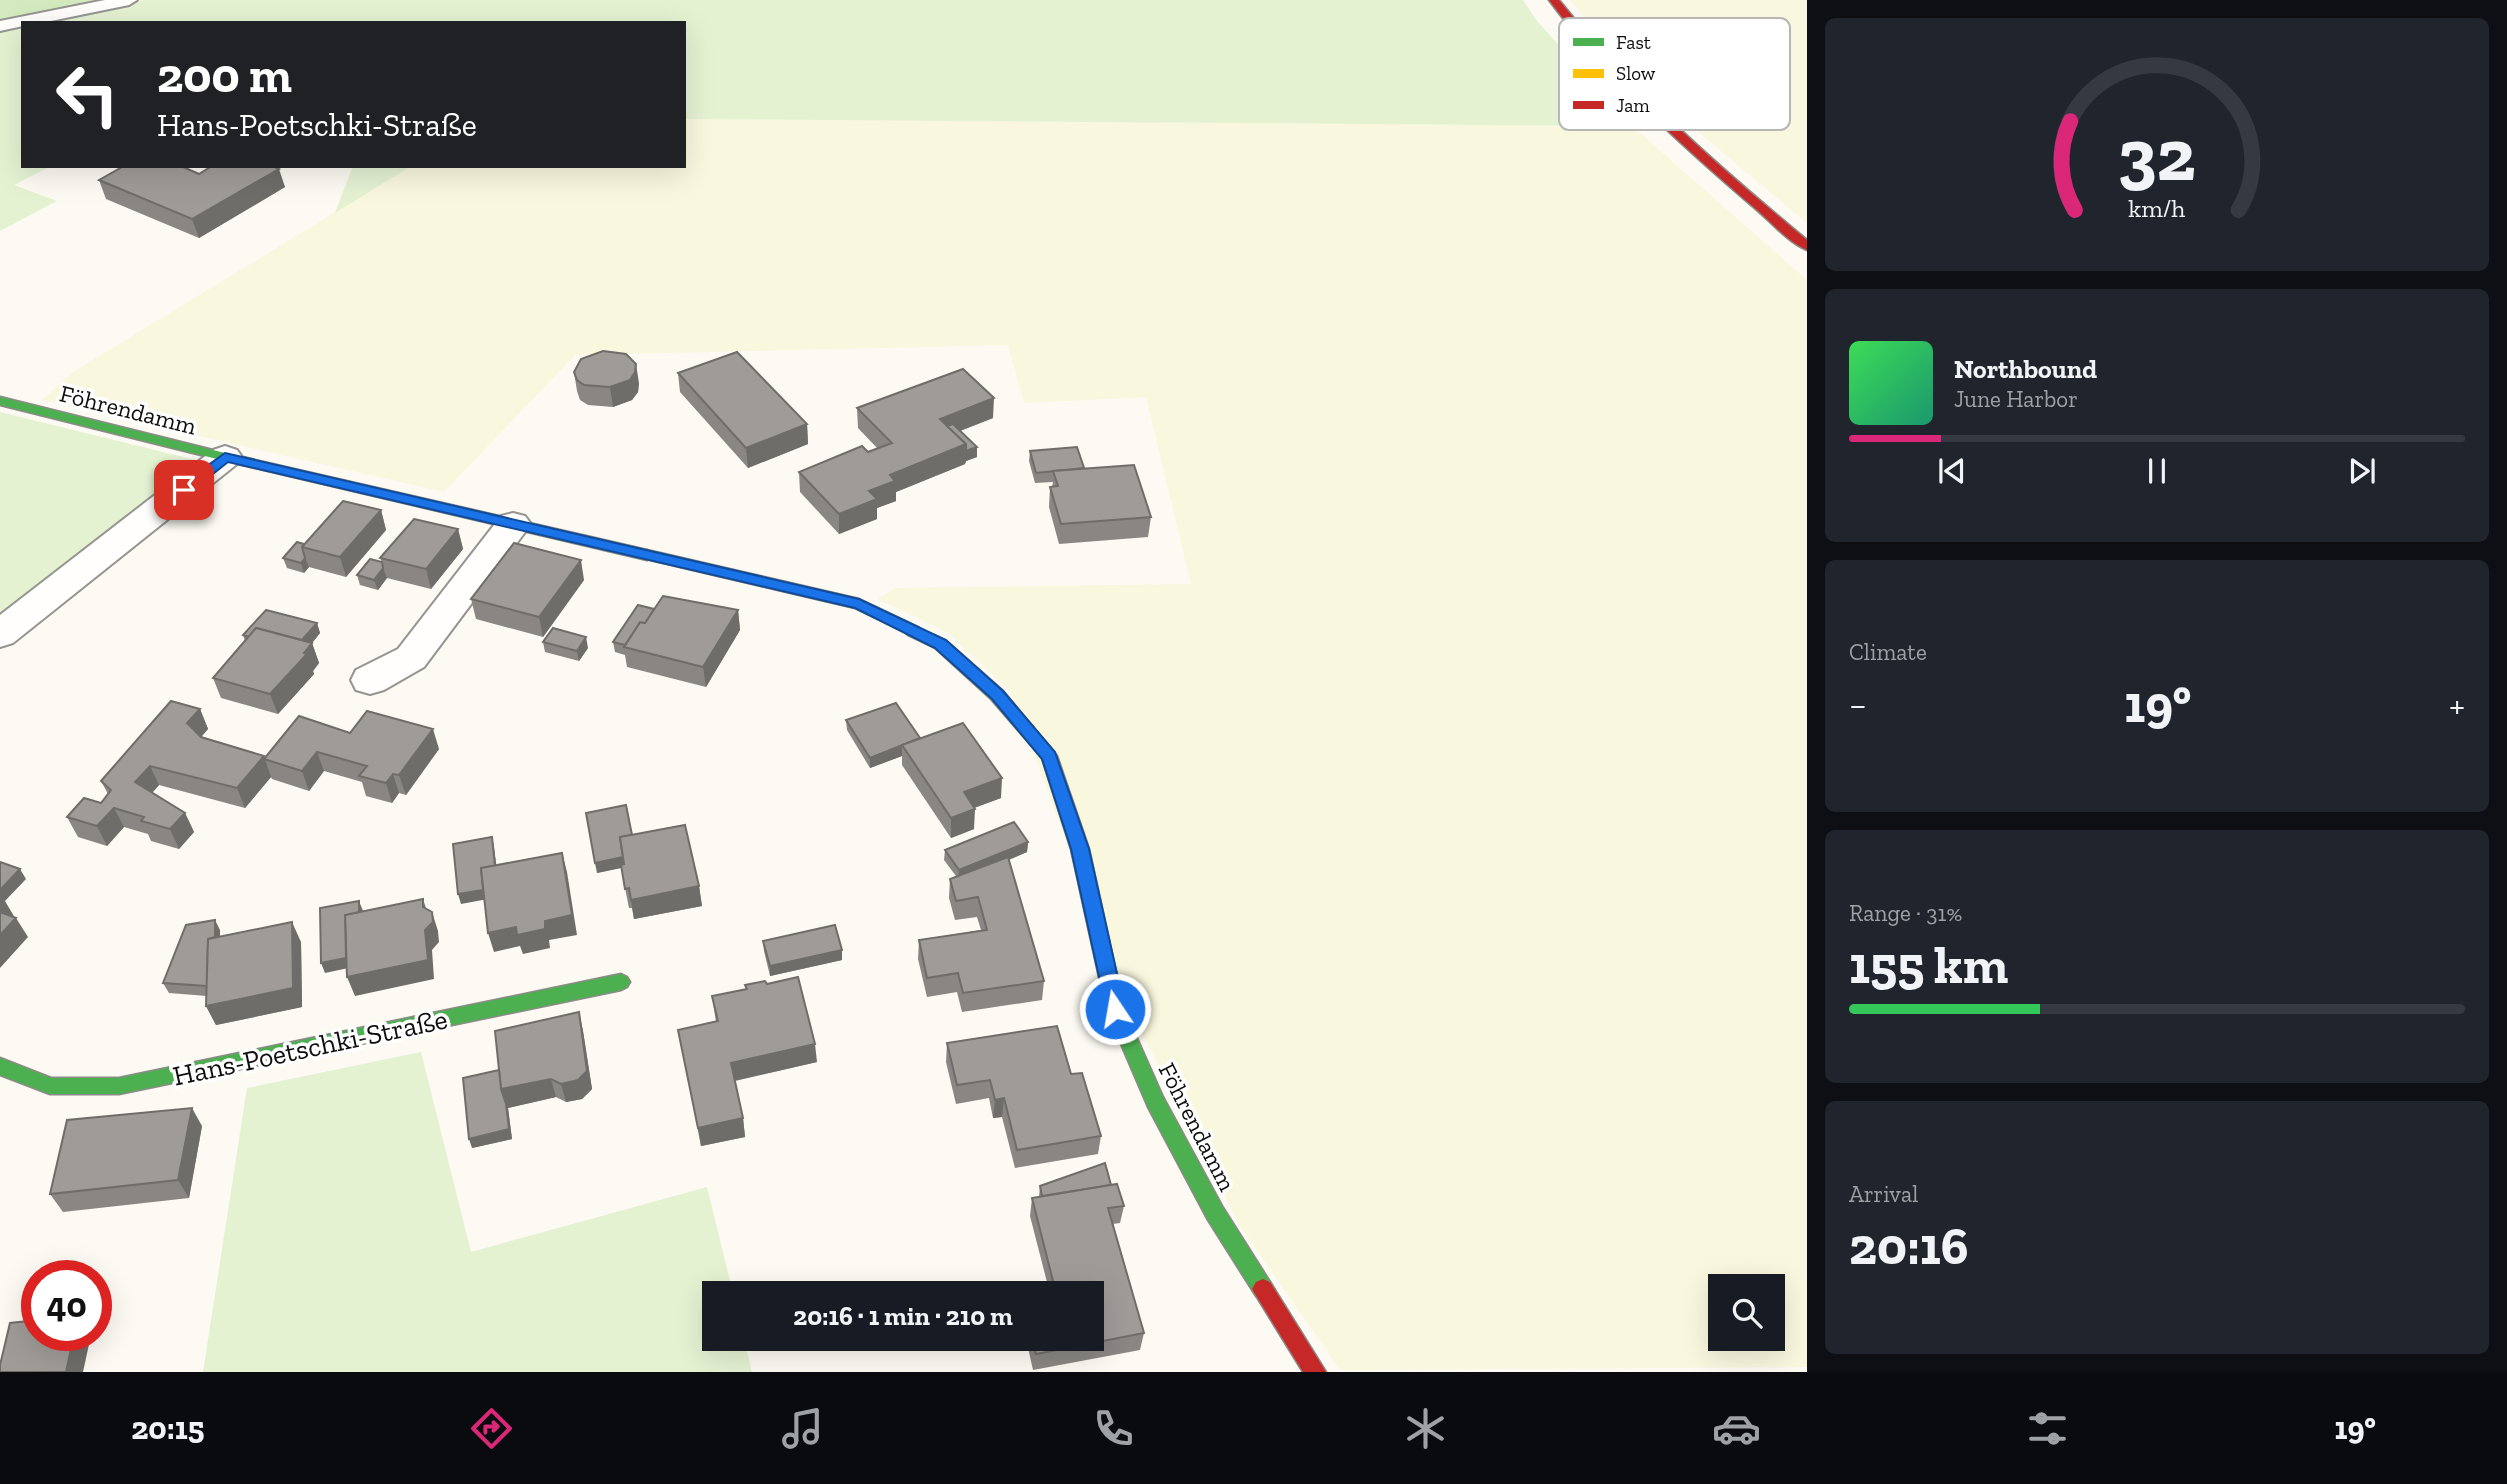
<!DOCTYPE html>
<html lang="en">
<head>
<meta charset="utf-8">
<style>
	:root { --surface:#171b24; --page:#20242c; --text:#f1f3f6; --muted:#9ea1a6; --line:#363941; --accent:#db2777 }
	body { margin:0; font-family:"Zilla Slab",serif; background:var(--page); color:var(--text); height:100vh; display:flex; flex-direction:column; font-size:26px; white-space:nowrap }
	* { box-sizing:border-box; margin:0 }
	p { font-size:23px; color:var(--muted) }
	.icon { flex:none; width:38px; height:38px; fill:none; stroke:currentColor; stroke-width:2; stroke-linecap:round; stroke-linejoin:round }
	.map { position:relative; flex:1; overflow:hidden }
	.drawer { display:flex; flex-direction:column; gap:18px; padding:18px; background:#0d0f14; width:700px }
	.drawer>* { flex:none }
	.guide { position:absolute; left:21px; top:21px; width:665px; height:147px; border-radius:0px; box-shadow:0 7px 28px #0002; background:#202124; color:#fff; overflow:hidden }
	.fabs { position:absolute; left:1708px; top:1274px; display:grid; gap:14px }
	.fabs a { display:grid; place-items:center; width:77px; height:77px; border-radius:0px; background:var(--surface); box-shadow:0 7px 28px #0002; font-size:35px }
	.speed { position:absolute; left:21px; top:1260px; display:flex; gap:14px; font-size:35px; font-weight:700; text-align:center }
	.speed>* { display:grid; place-content:center; width:91px; height:91px; border-radius:50%; background:var(--surface); box-shadow:0 7px 28px #0002; line-height:1 }
	.speed .limit { border:10px solid #d22; background:#fff; color:#111 }
	.pin { position:absolute; display:grid; place-items:center; width:60px; height:60px; color:#fff; margin:-30px; border-radius:14px; box-shadow:0 4px 10px #0006 }
	.me { position:absolute; width:77px; margin:-38px; rotate:348deg; stroke-linejoin:round; filter:drop-shadow(0 0 5px #0008) }
	.turn { display:flex; align-items:center; gap:24px; height:147px; padding:0 21px; font-size:32px }
	.turn .icon { width:91px; height:91px; stroke-width:2.5 }
	.turn b { display:block; font-size:49px; line-height:60px }
	.big { font-size:52px; font-weight:700; line-height:1.1 }
	.drawer .card { flex:1; display:flex; flex-direction:column; justify-content:center; gap:10px; min-width:0; padding:0 24px; border-radius:10px; background:var(--page) }
	.drawer .dial { align-items:center; gap:0 }
	.dial svg { height:182px; overflow:visible; fill:none; stroke:var(--line); stroke-width:7; stroke-linecap:round; text-anchor:middle }
	.dial text { fill:var(--text); stroke:none }
	.song { display:flex; align-items:center; gap:21px }
	.cover { width:84px; height:84px; border-radius:10px; background:linear-gradient(135deg,hsl(130 70% 55%),hsl(160 70% 35%)) }
	.played { height:7px; border-radius:4px; background:linear-gradient(90deg,var(--accent) 15%,var(--line) 15%) }
	.keys { display:flex; justify-content:space-around; direction:ltr }
	.heat { display:flex; justify-content:space-between; align-items:center; font-size:38px; direction:ltr }
	.charge { height:10px; border-radius:5px; background:linear-gradient(90deg,#34c759 31%,var(--line) 0) }
	.trip { position:absolute; left:702px; top:1281px; width:402px; height:70px; border-radius:0px; background:var(--surface); box-shadow:0 7px 28px #0002; font-weight:700; line-height:70px; text-align:center }
	.tabs { display:flex; height:112px; justify-content:space-around; align-items:center; background:#090b0e; color:var(--muted) }
	.tabs .icon { width:49px; height:49px }
	.tabs .selected { color:var(--accent) }
	.tabs b { font-size:32px; color:var(--text) }
	main { display:flex; flex:1; min-height:0 }
	.map>svg:first-child { display:block }
	.farmland { fill:#f9f7de; fill-rule:evenodd }
	.green { fill:#e4f2d2 }
	.forest { fill:#d3eabf }
	.lines { fill:none; stroke-linecap:round; stroke-linejoin:round }
	.lane-casing { stroke:#959491; stroke-width:4 }
	.street-casing { stroke:#959491; stroke-width:4 }
	.fast-casing { stroke:#8c8b87; stroke-width:3 }
	.slow-casing { stroke:#8c8b87; stroke-width:3 }
	.jam-casing { stroke:#8c8b87; stroke-width:3 }
	.lane { fill:#fffefd; fill-rule:evenodd }
	.street { fill:#fffefd; fill-rule:evenodd }
	.fast { fill:#4caf50; fill-rule:evenodd }
	.slow { fill:#ffc107; fill-rule:evenodd }
	.jam { fill:#c62828; fill-rule:evenodd }
	.wall { fill:#898683 }
	.shaded-wall { fill:#6f6d6a }
	.building { fill:#9f9c98; stroke:#6f6d6a; stroke-width:2 }
	.route { fill:#1a73e8; stroke:#114b97; stroke-width:2 }
	.labels { text-anchor:middle; stroke-width:7; stroke-linejoin:round; paint-order:stroke }
	.street-label { font-size:24px; fill:#0e0e0e; stroke:#fff }
	.near-street-label { font-size:28px; fill:#0e0e0e; stroke:#fff }
	.key { fill:#fff; stroke:#b7b7b7; stroke-width:2 }
	.key-label { font-size:19px; fill:#0e0e0e }
</style>
</head>
<body>
<main>
<div class="map">
<svg width="1807" height="1372" viewBox="0 0 1807 1372">
	<rect width="100%" height="100%" fill="#fcfaf2"/>
	<g class="farmland">
		<polygon points="1570,0 1807,0 1807,223 1696,130 1625,64"/>
		<path d="M 684,119 L 1632,126 L 1807,280 L 1807,1367 L 1340,1370 L 1240,1226 L 1128,1005 L 1010,691 L 948,633 L 878,599 L 896,588 L 1191,584 L 1146,397 L 1024,403 L 1008,345 L 575,355 L 444,492 L 42,400 L 73,372 L 411,166 L 684,166 ZM 1720,1286 L 1773,1286 L 1773,1339 L 1720,1339 Z"/>
	</g>
	<g class="green">
		<polygon points="144,0 1523,0 1537,21 1632,126 684,119 684,23 35,23"/>
		<polygon points="23,25 23,166 51,166 14,185 57,201 0,231 0,30"/>
		<polygon points="353,166 411,166 335,213"/>
		<polygon points="0,412 200,461 0,614"/>
		<polygon points="421,1052 471,1252 707,1187 733,1293 714,1293 714,1339 744,1339 752,1372 203,1372 247,1088"/>
	</g>
	<polygon class="forest" points="0,0 103,0 0,21"/>
	<g class="lines">
		<g class="lane-casing">
			<polygon id="lane" points="105,0 137,0 129,5 41,23 23,23 23,26 0,31 0,21"/>
		</g>
		<g class="street-casing">
			<g id="street">
				<polygon points="225,446 237,450 242,457 237,464 13,643 0,647 0,615 213,450"/>
				<polygon points="513,513 525,516 531,524 424,667 384,690 370,694 356,690 351,680 356,670 398,649 501,516"/>
			</g>
		</g>
		<g class="fast-casing">
			<g id="fast">
				<polygon points="0,397 225,453 647,550 654,555 647,560 225,461 0,405"/>
				<polygon points="913,626 945,640 1003,691 1057,756 1089,849 1124,1009 1163,1097 1222,1206 1270,1282 1274,1289 1270,1296 1263,1299 1256,1296 1208,1220 1148,1107 1106,1009 1071,849 1042,758 991,699 935,648 908,635 905,631"/>
				<polygon points="621,974 627,977 630,982 627,987 621,990 119,1094 50,1094 0,1075 0,1058 51,1078 119,1078"/>
			</g>
		</g>
		<g class="slow-casing">
			<polygon id="slow" points="647,550 859,599 918,627 921,631 913,636 855,608 642,558 640,555"/>
		</g>
		<g class="jam-casing">
			<g id="jam">
				<path d="M 1549,0 L 1559,0 C 1632,91 1718,166 1807,240 L 1807,250 C 1789,243 1771,222 1757,210 C 1682,146 1608,79 1549,0 Z"/>
				<polygon points="1263,1279 1270,1282 1326,1372 1303,1372 1252,1289 1256,1282"/>
			</g>
		</g>
		<use href="#lane" class="lane"/>
		<use href="#street" class="street"/>
		<use href="#fast" class="fast"/>
		<use href="#slow" class="slow"/>
		<use href="#jam" class="jam"/>
	</g>
	<g class="wall">
		<polygon points="211,166 274,166 285,187 199,238 106,199 99,180 199,174"/>
		<polygon points="574,372 639,383 638,392 632,400 613,407 588,405 580,400 577,391"/>
		<polygon points="678,373 807,424 808,444 748,468 680,392"/>
		<polygon points="857,408 993,418 960,431 977,447 977,457 966,461 965,464 896,492 896,501 877,508 877,519 839,534 800,492 799,472 868,452 878,449 858,428"/>
		<polygon points="1030,451 1084,468 1151,517 1148,537 1059,544 1049,507 1050,487 1052,487 1053,482 1035,483 1029,461"/>
		<polygon points="381,510 386,530 346,577 309,567 304,573 287,568 283,558 304,544"/>
		<polygon points="458,529 463,549 431,589 387,578 378,590 360,585 357,575 382,562 380,558"/>
		<polygon points="584,580 543,637 476,619 471,599"/>
		<polygon points="654,609 738,610 740,630 706,687 627,667 625,655 615,652 613,642"/>
		<polygon points="317,623 320,633 312,643 319,663 313,671 314,674 278,714 221,698 213,678 245,641 243,635"/>
		<polygon points="543,642 588,648 579,661 545,652"/>
		<polygon points="200,709 208,729 201,737 264,756 265,759 350,733 439,749 406,795 399,793 392,803 366,796 362,782 324,771 309,791 272,779 271,777 245,808 159,785 152,793 185,813 194,832 179,849 151,841 148,834 124,827 107,846 78,837 67,817 101,803 108,794 101,781"/>
		<polygon points="846,720 920,738 1001,798 974,808 974,829 951,838 902,765 902,756 870,768 847,730"/>
		<polygon points="632,835 699,886 702,906 634,919 632,908 629,908 621,868 597,873"/>
		<polygon points="1028,842 1027,852 1009,860 1044,981 1042,1000 962,1012 957,992 927,997 918,959 919,940 981,930 977,917 955,920 949,898 950,879 956,876 944,860 945,850"/>
		<polygon points="220,930 220,936 301,942 302,1007 216,1025 206,1006 207,996 169,993 163,983"/>
		<polygon points="763,941 842,960 770,976 764,951"/>
		<polygon points="745,985 817,1062 735,1081 743,1118 745,1137 701,1146 678,1030 716,1022 712,996 746,989"/>
		<polygon points="579,1012 583,1031 592,1089 582,1099 566,1102 556,1097 508,1108 512,1139 472,1148 499,1070"/>
		<polygon points="947,1043 1071,1074 1101,1136 1098,1154 1015,1168 1002,1117 993,1118 989,1098 956,1104 946,1062"/>
		<polygon points="202,1126 189,1198 63,1212 50,1194"/>
		<polygon points="1111,1185 1124,1206 1120,1223 1113,1224 1144,1333 1140,1350 1033,1370 1026,1339 1092,1339 1092,1293 1020,1293 1021,1291 1048,1286 1030,1216 1032,1198 1039,1197 1040,1186"/>
	</g>
	<g class="shaded-wall">
		<polygon points="279,169 285,187 199,238 192,219"/>
		<polygon points="636,364 639,383 638,392 632,400 613,407 610,387"/>
		<polygon points="994,398 993,418 947,436 940,419"/>
		<polygon points="807,424 808,444 748,468 746,448"/>
		<polygon points="966,444 977,447 977,457 966,461 965,464 896,492 896,501 877,508 877,519 839,534 839,514 890,475"/>
		<polygon points="381,510 386,530 346,577 340,557"/>
		<polygon points="458,529 463,549 431,589 426,569"/>
		<polygon points="305,558 309,567 304,573 301,563"/>
		<polygon points="581,560 584,580 543,637 539,617"/>
		<polygon points="383,568 387,578 378,590 374,580"/>
		<polygon points="738,610 740,630 706,687 703,667"/>
		<polygon points="317,623 320,633 300,658 296,648"/>
		<polygon points="586,637 588,648 579,661 577,651"/>
		<polygon points="312,643 319,663 313,671 314,674 278,714 270,694"/>
		<polygon points="200,709 208,729 196,743 187,723"/>
		<polygon points="433,729 439,749 406,795 399,775"/>
		<polygon points="902,746 902,756 870,768 870,758"/>
		<polygon points="317,752 324,771 309,791 302,771"/>
		<polygon points="264,756 271,777 245,808 237,788"/>
		<polygon points="150,766 159,785 144,802 135,782"/>
		<polygon points="393,774 399,793 392,803 386,783"/>
		<polygon points="1002,778 1001,798 963,812 964,792"/>
		<polygon points="114,808 124,827 107,846 97,826"/>
		<polygon points="975,809 974,829 951,838 951,818"/>
		<polygon points="185,813 194,832 179,849 170,829"/>
		<polygon points="492,837 494,847 499,886 488,899 461,904 458,894"/>
		<polygon points="1028,842 1027,852 958,880 959,870"/>
		<polygon points="562,853 567,872 577,935 549,940 550,948 523,954 520,946 494,952 488,933 545,921"/>
		<polygon points="623,857 625,867 597,873 595,863"/>
		<polygon points="20,869 26,879 5,901 15,918 0,920 0,890"/>
		<polygon points="699,886 702,906 634,919 631,900"/>
		<polygon points="423,899 429,918 432,912 438,931 439,942 432,950 434,979 355,996 347,977 425,930"/>
		<polygon points="359,901 363,911 353,967 325,973 321,963"/>
		<polygon points="16,918 28,937 0,968 0,935"/>
		<polygon points="215,920 220,930 220,958 215,948"/>
		<polygon points="292,922 301,942 302,1007 216,1025 206,1006"/>
		<polygon points="842,950 842,960 770,976 770,966"/>
		<polygon points="579,1012 583,1031 592,1089 582,1099 566,1102 561,1084"/>
		<polygon points="815,1044 817,1062 733,1081 731,1063"/>
		<polygon points="551,1079 556,1097 508,1108 512,1139 472,1148 469,1139 501,1089"/>
		<polygon points="1004,1098 1002,1117 993,1118 995,1100"/>
		<polygon points="192,1108 202,1126 189,1198 178,1180"/>
		<polygon points="743,1118 745,1137 701,1146 698,1128"/>
		<polygon points="74,1335 91,1335 83,1372 66,1372"/>
	</g>
	<g class="building">
		<polygon points="124,166 181,166 199,174 212,166 273,166 279,169 192,219 99,180"/>
		<polygon points="603,351 626,354 636,364 635,372 630,380 610,387 584,385 577,380 574,372 581,359"/>
		<polygon points="737,352 807,424 746,448 678,373"/>
		<polygon points="963,369 994,398 940,419 966,444 890,475 895,481 869,491 877,499 839,514 799,472 862,446 868,452 892,443 857,408"/>
		<polygon points="953,424 977,447 966,451 966,444 947,426"/>
		<polygon points="1077,447 1084,468 1036,473 1030,451"/>
		<polygon points="1134,465 1151,517 1061,524 1050,487 1058,486 1053,471"/>
		<polygon points="343,501 381,510 340,557 302,547"/>
		<polygon points="414,519 458,529 426,569 380,558"/>
		<polygon points="297,542 304,544 302,547 305,558 301,563 283,558"/>
		<polygon points="514,543 581,560 539,617 471,599"/>
		<polygon points="370,559 382,562 383,568 374,580 357,575"/>
		<polygon points="663,596 738,610 703,667 624,647 640,622 645,623"/>
		<polygon points="638,605 654,609 645,623 640,622 625,645 613,642"/>
		<polygon points="266,610 317,623 302,640 256,628 249,637 243,635"/>
		<polygon points="256,628 312,643 304,653 307,654 270,694 213,678"/>
		<polygon points="553,628 586,637 577,651 543,642"/>
		<polygon points="171,701 200,709 187,723 201,737 264,756 237,788 150,766 135,782 185,813 170,829 141,821 144,817 114,808 97,826 67,817 84,798 101,803 111,790 101,781"/>
		<polygon points="896,703 920,738 870,758 846,720"/>
		<polygon points="367,711 433,729 399,775 393,774 386,783 359,776 367,766 317,752 302,771 264,759 299,716 350,733"/>
		<polygon points="963,723 1002,778 964,792 975,809 951,818 902,745"/>
		<polygon points="626,805 632,835 620,837 623,857 595,863 586,813"/>
		<polygon points="1014,822 1028,842 959,870 945,850"/>
		<polygon points="685,825 699,886 631,900 629,888 625,889 621,865 624,864 620,837"/>
		<polygon points="492,837 495,866 481,868 483,890 458,894 453,844"/>
		<polygon points="562,853 572,915 545,921 545,929 517,935 516,927 488,933 481,868"/>
		<polygon points="1008,857 1044,981 963,993 958,973 927,978 919,940 987,930 978,897 956,901 950,879"/>
		<polygon points="0,862 20,869 0,890"/>
		<polygon points="423,899 423,907 432,912 433,922 425,930 428,960 347,977 345,915"/>
		<polygon points="359,901 359,912 345,915 346,958 321,963 320,908"/>
		<polygon points="0,912 16,918 0,935"/>
		<polygon points="215,920 215,937 208,939 207,986 163,983 186,925"/>
		<polygon points="292,922 293,988 206,1006 208,939"/>
		<polygon points="835,925 842,950 770,966 763,941"/>
		<polygon points="798,977 815,1044 731,1063 743,1118 698,1128 678,1030 718,1021 712,996 747,989 745,985 765,981 767,984"/>
		<polygon points="579,1012 587,1071 578,1080 561,1084 551,1079 501,1089 495,1031"/>
		<polygon points="1057,1026 1071,1074 1082,1073 1101,1136 1017,1150 1004,1098 995,1100 990,1080 957,1085 947,1043"/>
		<polygon points="499,1070 501,1089 506,1104 509,1129 469,1139 463,1078"/>
		<polygon points="192,1108 178,1180 50,1194 67,1120"/>
		<polygon points="1105,1163 1111,1185 1042,1196 1040,1186"/>
		<polygon points="1117,1184 1124,1206 1108,1208 1144,1333 1036,1354 1032,1339 1092,1339 1092,1293 1021,1293 1021,1291 1054,1285 1032,1198"/>
		<polygon points="37,1320 37,1335 74,1335 66,1372 0,1372 0,1365 10,1323"/>
	</g>
	<polygon class="route" points="225,453 859,599 946,640 1003,691 1055,752 1089,849 1125,1009 1122,1014 1115,1017 1108,1014 1106,1009 1071,849 1042,759 992,699 935,648 855,608 228,462 189,493 179,493 179,486"/>
	<g class="labels">
		<g class="street-label">
			<text transform="translate(128 410) rotate(14)" y="8">Föhrendamm</text>
			<text transform="translate(1197 1127) rotate(63)" y="8">Föhrendamm</text>
		</g>
		<g class="near-street-label">
			<text transform="translate(310 1047) rotate(-12)" y="10">Hans-Poetschki-Straße</text>
		</g>
	</g>
	<rect x="1559" y="18" width="231" height="112" rx="10" class="key"/>
	<rect x="1573" y="38" width="31" height="8" fill="#4caf50"/>
	<rect x="1573" y="69" width="31" height="9" fill="#ffc107"/>
	<rect x="1573" y="101" width="31" height="8" fill="#c62828"/>
	<g class="key-label">
		<text x="1616" y="49">Fast</text>
		<text x="1616" y="80">Slow</text>
		<text x="1616" y="112">Jam</text>
	</g>
</svg>
<div class="fabs">
<a><svg class="icon" aria-label="search" viewBox="0 0 24 24"><circle cx="10" cy="10" r="6"/><path d="M15 15l6 6"/></svg></a>
</div>
<div class="speed"><div class="limit">40</div></div>
<div class="pin" style="left:184px;top:490px;background:#d93025"><svg class="icon" aria-label="arrive" viewBox="0 0 24 24"><path d="M6 21V4h12l-3 4 3 4H6"/></svg></div>
<svg class="me" style="left:1115px;top:1009px" viewBox="-20 -20 40 40"><circle r="17" fill="#1a73e8" stroke="#fff" stroke-width="3"/><path d="M0-11L8 9 0 5-8 9z" fill="#fff"/></svg>
<div class="trip">20:16 · 1 min · 210 m</div>
<div class="guide">
<div class="turn"><svg class="icon" aria-label="left" viewBox="0 0 24 24"><path d="M17 20v-9H6M10 6l-5 5 5 5"/></svg><div><b>200 m</b>Hans-Poetschki-Straße</div></div>
</div>
</div>
<section class="drawer">
<div class="card dial"><svg viewBox="0 0 100 80">
<path d="M14 69A42 42 0 1 1 86 69"/>
<path d="M14 69A42 42 0 0 1 12 30" stroke="#db2777"/>
<text x="50" y="56" font-size="32" font-weight="700">32</text>
<text x="50" y="72" font-size="11">km/h</text>
</svg></div>
<div class="card">
<div class="song"><i class="cover"></i><div><b>Northbound</b><p>June Harbor</p></div></div>
<div class="played"></div>
<div class="keys"><svg class="icon" aria-label="previous" viewBox="0 0 24 24"><path d="M18 5L8 12l10 7zM5 5v14"/></svg><svg class="icon" aria-label="pause" viewBox="0 0 24 24"><path d="M8 5v14M16 5v14"/></svg><svg class="icon" aria-label="next" viewBox="0 0 24 24"><path d="M6 5l10 7-10 7zM19 5v14"/></svg></div>
</div>
<div class="card"><p>Climate</p>
<div class="heat"><a>−</a><b class="big">19°</b><a>+</a></div>
</div>
<div class="card"><p>Range · 31%</p><b class="big">155 km</b><div class="charge"></div></div>
<div class="card"><p>Arrival</p><b class="big">20:16</b></div>
</section>
</main>
<nav class="tabs">
<b>20:15</b>
<svg class="icon selected" aria-label="directions" viewBox="0 0 24 24"><path d="M12 3l9 9-9 9-9-9zM9 14v-3h6M13 9l2 2-2 2"/></svg>
<svg class="icon" aria-label="music" viewBox="0 0 24 24"><path d="M9 18V5l10-2v13"/><circle cx="6" cy="18" r="3"/><circle cx="16" cy="16" r="3"/></svg>
<svg class="icon" aria-label="phone" viewBox="0 0 24 24"><path d="M5 4h4l2 5-3 2q2 4 5 5l2-3 5 2v4C11 20 4 13 5 4z"/></svg>
<svg class="icon" aria-label="climate" viewBox="0 0 24 24"><path d="M12 3v18M4 7l16 10M4 17L20 7"/></svg>
<svg class="icon" aria-label="car" viewBox="0 0 24 24"><path d="M5 17H2v-5l4-1 3-4h7l3 4 3 1v5h-3M9 17h6M6 11h13"/><circle cx="7" cy="17" r="2"/><circle cx="17" cy="17" r="2"/></svg>
<svg class="icon" aria-label="filters" viewBox="0 0 24 24"><path d="M4 7h16M4 17h16"/><circle cx="9" cy="7" r="2"/><circle cx="15" cy="17" r="2"/></svg>
<b>19°</b>
</nav>
</body>
</html>
